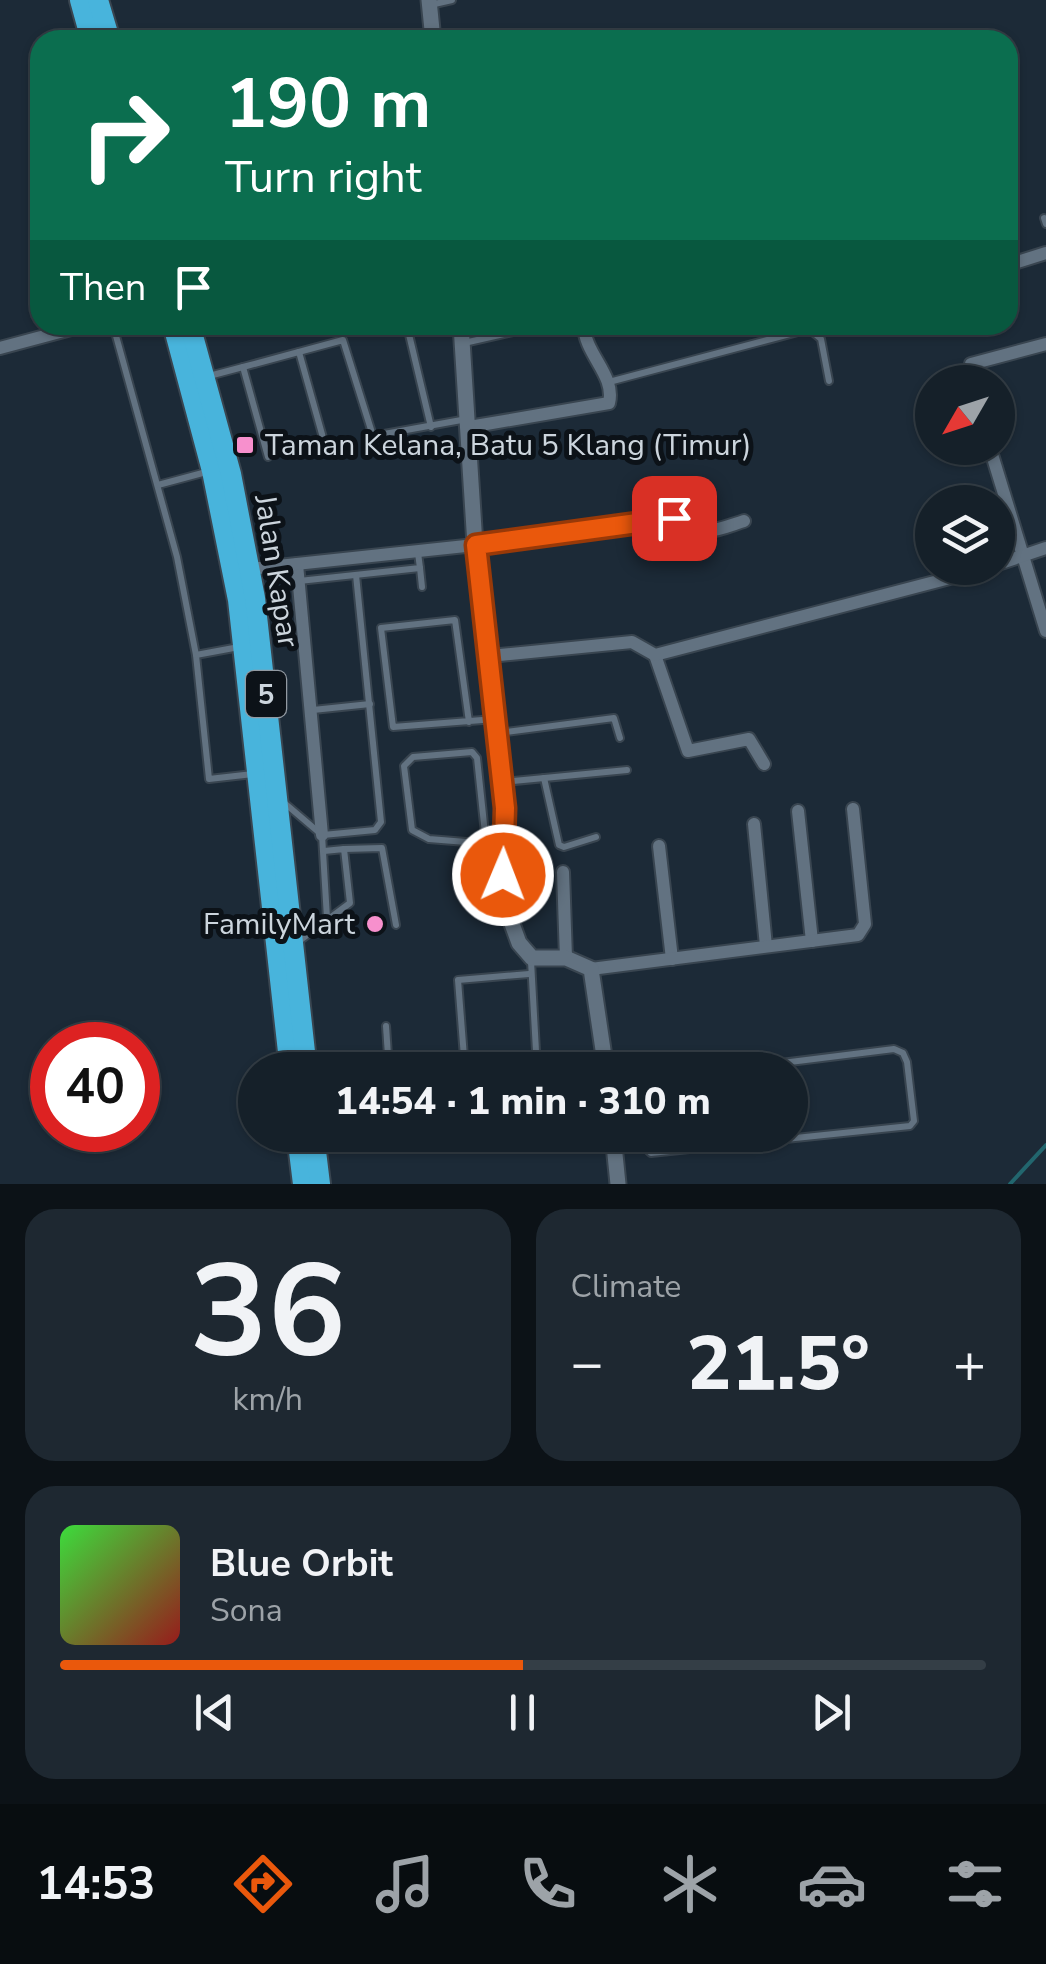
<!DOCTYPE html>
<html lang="en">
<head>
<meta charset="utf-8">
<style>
	:root { --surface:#152029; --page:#1e2831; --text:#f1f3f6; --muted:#9da3a8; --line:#343e46; --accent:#ea580c }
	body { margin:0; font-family:"Nunito Sans",sans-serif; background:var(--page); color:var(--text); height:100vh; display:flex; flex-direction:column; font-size:38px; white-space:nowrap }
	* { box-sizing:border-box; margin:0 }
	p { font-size:32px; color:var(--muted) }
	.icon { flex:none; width:55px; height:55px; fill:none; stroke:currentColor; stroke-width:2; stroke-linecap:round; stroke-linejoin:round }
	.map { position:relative; height:1184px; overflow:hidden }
	.panel { display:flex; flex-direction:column; gap:25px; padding:25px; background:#0c1217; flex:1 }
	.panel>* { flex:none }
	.guide { position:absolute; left:30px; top:30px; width:988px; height:305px; border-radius:30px; box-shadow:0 2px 8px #0004,0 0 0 2px var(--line); background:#0b6e4f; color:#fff; overflow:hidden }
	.needle { width:65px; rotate:231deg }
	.fabs { position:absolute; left:915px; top:365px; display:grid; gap:20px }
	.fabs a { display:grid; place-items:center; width:100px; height:100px; border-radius:50%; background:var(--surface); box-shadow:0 2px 8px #0004,0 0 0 2px var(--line); font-size:50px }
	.speed { position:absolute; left:30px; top:1022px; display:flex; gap:20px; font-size:50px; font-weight:700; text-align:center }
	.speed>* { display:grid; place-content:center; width:130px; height:130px; border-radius:50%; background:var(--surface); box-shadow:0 2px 8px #0004,0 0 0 2px var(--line); line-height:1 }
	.speed .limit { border:15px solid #d22; background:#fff; color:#111 }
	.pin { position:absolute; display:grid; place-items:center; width:85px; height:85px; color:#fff; margin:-42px; border-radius:20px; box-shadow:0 5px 15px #0006 }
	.me { position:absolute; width:110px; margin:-55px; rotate:1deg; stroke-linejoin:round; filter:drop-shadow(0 0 8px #0008) }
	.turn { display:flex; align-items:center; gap:35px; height:210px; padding:0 30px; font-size:45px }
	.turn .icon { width:130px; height:130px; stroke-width:2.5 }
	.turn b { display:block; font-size:70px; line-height:85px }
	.then { display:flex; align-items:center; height:95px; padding:0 30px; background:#0003; gap:20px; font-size:38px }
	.big { font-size:75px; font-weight:800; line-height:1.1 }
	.panel .tile { flex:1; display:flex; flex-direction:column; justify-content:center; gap:15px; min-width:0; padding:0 35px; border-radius:30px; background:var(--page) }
	.panel .dial { align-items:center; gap:0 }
	.dial b { font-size:130px; line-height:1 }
	.song { display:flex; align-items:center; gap:30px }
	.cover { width:120px; height:120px; border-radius:15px; background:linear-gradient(135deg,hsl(120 70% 55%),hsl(0 70% 35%)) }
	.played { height:10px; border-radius:5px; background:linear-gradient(90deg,var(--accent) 50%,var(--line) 50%) }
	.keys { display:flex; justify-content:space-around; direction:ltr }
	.heat { display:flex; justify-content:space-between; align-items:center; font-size:55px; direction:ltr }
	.panel .tiles { flex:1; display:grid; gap:25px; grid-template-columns:1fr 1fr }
	.tile:last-child { grid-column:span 2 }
	.trip { position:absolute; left:238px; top:1052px; width:570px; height:100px; border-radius:50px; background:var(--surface); box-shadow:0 2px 8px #0004,0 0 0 2px var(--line); font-weight:800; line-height:100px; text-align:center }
	.tabs { display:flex; height:160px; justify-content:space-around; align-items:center; background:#080d10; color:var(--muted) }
	.tabs .icon { width:70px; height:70px }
	.tabs .current { color:var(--accent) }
	.tabs b { font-size:45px; color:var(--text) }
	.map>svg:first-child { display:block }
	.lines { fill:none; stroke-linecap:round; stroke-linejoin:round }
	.stream { stroke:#22666e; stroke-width:4 }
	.service-casing { stroke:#394550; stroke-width:10 }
	.minor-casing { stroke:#394550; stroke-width:16 }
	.tertiary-casing { stroke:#394550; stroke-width:19 }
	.trunk-casing { stroke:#394550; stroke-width:24 }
	.service { stroke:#627281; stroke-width:6 }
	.minor { stroke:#627281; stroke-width:12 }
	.tertiary { stroke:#627281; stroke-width:15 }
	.trunk { stroke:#48b4dc; stroke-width:20 }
	.route-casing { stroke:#983908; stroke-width:25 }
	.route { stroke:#ea580c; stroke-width:18 }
	.poi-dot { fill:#f790cd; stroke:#0c1218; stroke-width:4 }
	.labels { text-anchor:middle; stroke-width:10; stroke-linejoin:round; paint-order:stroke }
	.shield { fill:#0c1218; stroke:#929aa2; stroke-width:2.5 }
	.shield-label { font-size:28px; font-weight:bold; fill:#ccd5dd }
	.poi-label { font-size:30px; fill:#ccd5dd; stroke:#0c1218; text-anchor:start }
	.street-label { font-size:30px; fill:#ccd5dd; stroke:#0c1218 }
</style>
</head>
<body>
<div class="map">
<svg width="1046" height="1184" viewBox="0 0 1046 1184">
	<rect width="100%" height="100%" fill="#1c2a37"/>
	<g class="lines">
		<polyline class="stream" points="1010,1184 1046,1145"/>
		<g class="service-casing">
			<g id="service">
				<polyline points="430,5 452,0"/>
				<polyline points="1044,218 1046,224"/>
				<polyline points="113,325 177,557 196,655 209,779 253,774"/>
				<polyline points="407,326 431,427"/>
				<polyline points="464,343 517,331"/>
				<polyline points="299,352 327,452"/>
				<polyline points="243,367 343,340 373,436 467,419"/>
				<polyline points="209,376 243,367 268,457"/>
				<polyline points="609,382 809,329 821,339 829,381"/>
				<polyline points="158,485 210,471"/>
				<polyline points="420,568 422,587"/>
				<polyline points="299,581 420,568 418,553"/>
				<polyline points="196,655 239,647"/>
				<polyline points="313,710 370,704"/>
				<polyline points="469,722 455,620 381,628 393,727 495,719"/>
				<polyline points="498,733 614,718 620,738"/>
				<polyline points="544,778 559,845 564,847 596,837"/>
				<polyline points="504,782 627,770"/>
				<polyline points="282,801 322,835 327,918"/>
				<polyline points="323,835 375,830 381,822 356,575"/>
				<polyline points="486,843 477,758 472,752 413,757 404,766 412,830 429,839 503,845"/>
				<polyline points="344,849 382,848 396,925"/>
				<polyline points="299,941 350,903 344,849 324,851"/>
				<polyline points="531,961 537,1069"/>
				<polyline points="386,1026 389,1070"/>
				<polyline points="465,1070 458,980 529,974"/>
				<polyline points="640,1135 641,1144 651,1153 910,1126 914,1121 907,1062 903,1053 894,1049 725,1070"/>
				<polyline points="616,1149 641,1144"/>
			</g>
		</g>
		<g class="minor-casing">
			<g id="minor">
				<polyline points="1008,265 1046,253"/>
				<polyline points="0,348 86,325"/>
				<polyline points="968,382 971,364 1046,344"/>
				<path d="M 469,427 L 609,403 C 616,375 584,354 584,325"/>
				<polyline points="990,448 1046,631"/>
				<polyline points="297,564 322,835"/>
				<polyline points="998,564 1046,548"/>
				<path d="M 250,569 L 475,545 L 675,518 C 699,540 716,530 744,521"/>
				<polyline points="655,655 688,751 749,739 764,764"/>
				<polyline points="490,656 632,642 655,655 988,568"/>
				<polyline points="798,811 812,941"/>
				<polyline points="754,824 766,946"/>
				<polyline points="659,846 672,959"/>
				<polyline points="563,872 566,958"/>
				<polyline points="591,969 858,935 865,924 853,809"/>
			</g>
		</g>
		<g class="tertiary-casing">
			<g id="tertiary">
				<polyline points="429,0 433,40"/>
				<polyline points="461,325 475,545 505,809 507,910 519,943 532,958 566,958 591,969 606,1070"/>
				<polyline points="613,1135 618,1184"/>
			</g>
		</g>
		<g class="trunk-casing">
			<g id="trunk">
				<polyline points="80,0 91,40"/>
				<polyline points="98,0 110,40"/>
				<polyline points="173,325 212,471 238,600 290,1070"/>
				<polyline points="190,325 231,474 255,598 307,1070"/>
				<polyline points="297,1135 303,1184"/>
				<polyline points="314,1135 320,1184"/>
			</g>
		</g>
		<use href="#service" class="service"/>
		<use href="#minor" class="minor"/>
		<use href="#tertiary" class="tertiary"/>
		<use href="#trunk" class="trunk"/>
	</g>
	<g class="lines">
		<g class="route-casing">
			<polyline id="route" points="503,875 505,808 476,545 674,518"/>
		</g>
		<use href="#route" class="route"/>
	</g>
	<g class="poi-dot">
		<rect x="235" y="435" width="20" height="20" rx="5"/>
		<circle cx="375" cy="924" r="10"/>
	</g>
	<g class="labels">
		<rect class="shield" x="246" y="671" width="40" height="46" rx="8"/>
		<g class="shield-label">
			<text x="266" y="704">5</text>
		</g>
		<g class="poi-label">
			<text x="265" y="455">Taman Kelana, Batu 5 Klang (Timur)</text>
			<text x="355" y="934" text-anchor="end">FamilyMart</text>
		</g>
		<g class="street-label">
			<text transform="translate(277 571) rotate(81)" y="10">Jalan Kapar</text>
		</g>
	</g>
</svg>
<div class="fabs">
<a><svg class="needle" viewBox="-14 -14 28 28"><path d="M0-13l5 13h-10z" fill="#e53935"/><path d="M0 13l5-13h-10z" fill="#9da3a8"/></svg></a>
<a><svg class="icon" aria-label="layers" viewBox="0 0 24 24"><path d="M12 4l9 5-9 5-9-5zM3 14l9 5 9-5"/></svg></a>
</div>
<div class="speed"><div class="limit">40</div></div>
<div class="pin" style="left:674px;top:518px;background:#d93025"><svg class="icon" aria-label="arrive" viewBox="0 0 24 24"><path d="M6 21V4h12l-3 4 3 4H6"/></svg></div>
<svg class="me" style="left:503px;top:875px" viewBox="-20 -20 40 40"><circle r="17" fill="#ea580c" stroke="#fff" stroke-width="3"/><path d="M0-11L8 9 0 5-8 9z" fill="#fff"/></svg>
<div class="trip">14:54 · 1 min · 310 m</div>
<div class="guide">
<div class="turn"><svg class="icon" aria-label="right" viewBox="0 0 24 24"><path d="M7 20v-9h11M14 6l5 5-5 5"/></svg><div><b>190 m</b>Turn right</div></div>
<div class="then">Then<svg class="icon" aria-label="arrive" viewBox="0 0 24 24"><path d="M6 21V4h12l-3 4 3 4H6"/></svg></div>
</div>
</div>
<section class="panel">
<div class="tiles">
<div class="tile dial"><b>36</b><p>km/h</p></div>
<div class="tile"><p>Climate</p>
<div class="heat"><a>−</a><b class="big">21.5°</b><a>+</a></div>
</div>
<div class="tile">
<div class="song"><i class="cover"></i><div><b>Blue Orbit</b><p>Sona</p></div></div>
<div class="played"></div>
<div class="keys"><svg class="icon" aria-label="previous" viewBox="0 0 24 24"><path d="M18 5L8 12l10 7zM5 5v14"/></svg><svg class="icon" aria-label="pause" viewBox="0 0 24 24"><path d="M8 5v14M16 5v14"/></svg><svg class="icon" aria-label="next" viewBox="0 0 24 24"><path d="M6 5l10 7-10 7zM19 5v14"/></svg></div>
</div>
</div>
</section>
<nav class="tabs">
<b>14:53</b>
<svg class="icon current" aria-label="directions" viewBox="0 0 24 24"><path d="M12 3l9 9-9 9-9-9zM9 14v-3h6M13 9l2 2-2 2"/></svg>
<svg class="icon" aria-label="music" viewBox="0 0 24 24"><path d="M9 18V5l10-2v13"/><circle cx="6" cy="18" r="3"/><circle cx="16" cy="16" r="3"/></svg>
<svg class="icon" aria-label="phone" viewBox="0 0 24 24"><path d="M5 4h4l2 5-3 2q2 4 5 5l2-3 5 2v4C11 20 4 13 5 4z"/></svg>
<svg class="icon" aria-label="climate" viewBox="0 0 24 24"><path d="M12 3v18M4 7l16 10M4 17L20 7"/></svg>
<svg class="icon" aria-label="car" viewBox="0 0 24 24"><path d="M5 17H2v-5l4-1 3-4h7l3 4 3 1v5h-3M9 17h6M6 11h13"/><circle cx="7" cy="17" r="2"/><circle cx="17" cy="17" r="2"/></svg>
<svg class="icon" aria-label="filters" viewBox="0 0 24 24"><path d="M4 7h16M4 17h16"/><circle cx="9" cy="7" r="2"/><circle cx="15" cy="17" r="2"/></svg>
</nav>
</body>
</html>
